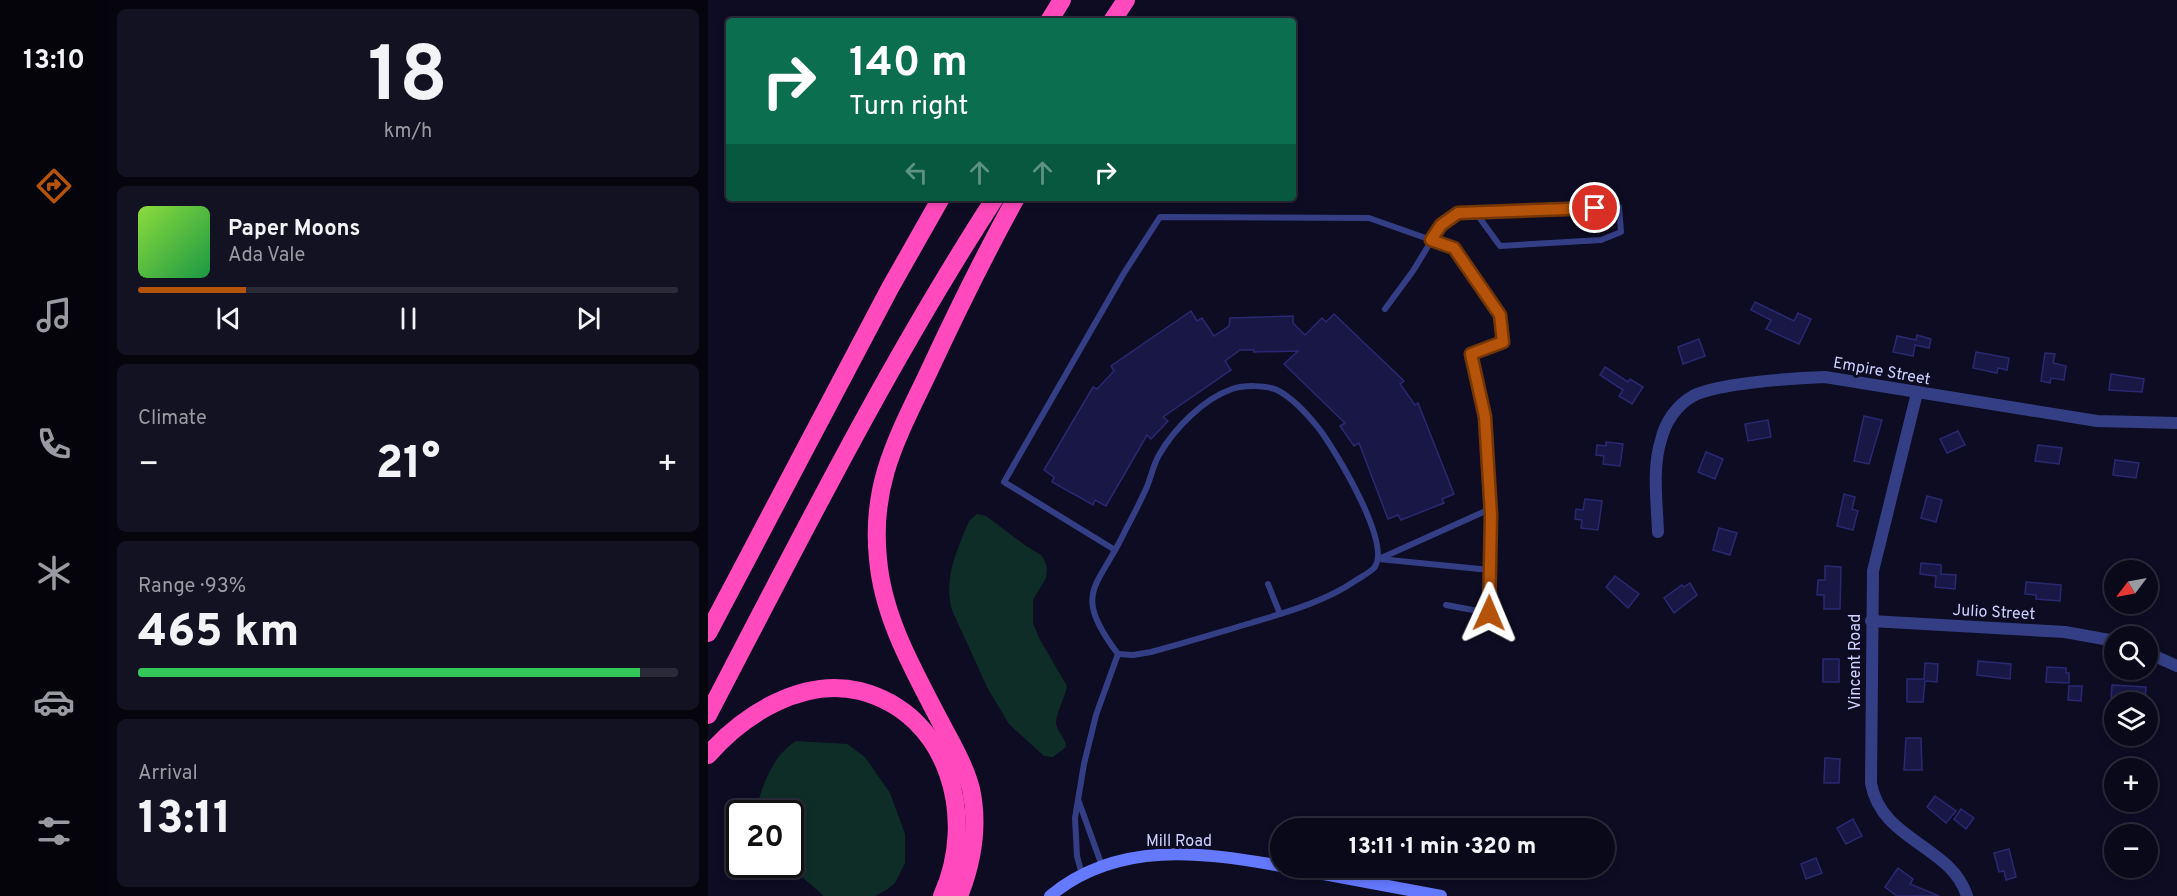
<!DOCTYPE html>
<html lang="en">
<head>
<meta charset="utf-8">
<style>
	:root { --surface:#0a091a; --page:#131223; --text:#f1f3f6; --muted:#999aa2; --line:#2a2a39; --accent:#b45309 }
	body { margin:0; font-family:Overpass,sans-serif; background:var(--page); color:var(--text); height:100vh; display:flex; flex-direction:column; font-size:22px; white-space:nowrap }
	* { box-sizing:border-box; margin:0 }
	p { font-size:20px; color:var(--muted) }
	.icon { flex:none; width:33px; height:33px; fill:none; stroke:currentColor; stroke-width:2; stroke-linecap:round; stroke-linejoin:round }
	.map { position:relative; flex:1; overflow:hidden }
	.drawer { display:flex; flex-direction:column; gap:9px; padding:9px; background:#06050e; width:600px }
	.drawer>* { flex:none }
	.top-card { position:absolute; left:18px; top:18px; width:570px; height:183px; border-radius:6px; box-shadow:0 3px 9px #0003,0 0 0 2px var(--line); background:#0b6e4f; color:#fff; overflow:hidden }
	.needle { width:39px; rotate:238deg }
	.controls { position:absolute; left:1396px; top:560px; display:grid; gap:12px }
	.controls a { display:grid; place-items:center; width:54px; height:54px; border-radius:50%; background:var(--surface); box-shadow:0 3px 9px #0003,0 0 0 2px var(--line); font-size:30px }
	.speed { position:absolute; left:18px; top:800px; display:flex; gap:12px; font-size:30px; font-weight:700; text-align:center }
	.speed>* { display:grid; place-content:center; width:78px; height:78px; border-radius:50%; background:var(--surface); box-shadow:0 3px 9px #0003,0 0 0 2px var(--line); line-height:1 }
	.speed .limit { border:3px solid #111; border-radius:9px; background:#fff; color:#111 }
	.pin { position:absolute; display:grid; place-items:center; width:51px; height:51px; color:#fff; margin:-26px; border:3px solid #fff; border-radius:50%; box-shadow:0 2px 6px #0007 }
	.me { position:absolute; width:66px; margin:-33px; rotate:1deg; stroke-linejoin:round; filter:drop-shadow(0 0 4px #0008) }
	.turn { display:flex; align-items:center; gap:21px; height:126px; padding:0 24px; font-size:27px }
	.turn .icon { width:78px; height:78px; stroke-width:2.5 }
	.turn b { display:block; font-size:42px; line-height:51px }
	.lanes { display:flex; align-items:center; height:57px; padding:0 24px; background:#0003; justify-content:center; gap:30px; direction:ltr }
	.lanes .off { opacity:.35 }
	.big { font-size:45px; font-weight:800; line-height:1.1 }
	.drawer .card { flex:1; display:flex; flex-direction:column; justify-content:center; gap:9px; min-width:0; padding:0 21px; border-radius:9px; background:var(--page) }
	.drawer .dial { align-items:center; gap:0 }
	.dial b { font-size:78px; line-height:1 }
	.song { display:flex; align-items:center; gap:18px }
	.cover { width:72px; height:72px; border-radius:9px; background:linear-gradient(135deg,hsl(90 70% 55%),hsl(140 70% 35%)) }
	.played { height:6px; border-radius:3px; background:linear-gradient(90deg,var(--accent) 20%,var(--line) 20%) }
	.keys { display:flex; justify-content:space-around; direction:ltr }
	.heat { display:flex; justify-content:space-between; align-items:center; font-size:33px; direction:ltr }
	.charge { height:9px; border-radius:4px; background:linear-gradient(90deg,#34c759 93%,var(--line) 0) }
	.trip { position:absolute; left:562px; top:818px; width:345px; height:60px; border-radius:30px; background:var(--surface); box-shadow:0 3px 9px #0003,0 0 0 2px var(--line); font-weight:800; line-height:60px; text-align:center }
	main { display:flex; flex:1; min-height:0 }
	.dock { display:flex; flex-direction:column; width:108px; justify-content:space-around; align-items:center; background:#04040a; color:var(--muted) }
	.dock .icon { width:42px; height:42px }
	.dock .active { color:var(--accent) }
	.dock b { font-size:27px; color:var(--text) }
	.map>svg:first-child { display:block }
	.green { fill:#0f2d27 }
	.building { fill:#191745; stroke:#2b2872; stroke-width:1.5 }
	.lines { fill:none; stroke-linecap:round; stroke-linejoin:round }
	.service { stroke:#343e84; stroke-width:6 }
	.minor { stroke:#343e84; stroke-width:12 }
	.secondary { stroke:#6579ff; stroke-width:12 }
	.motorway { stroke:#ff49bc; stroke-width:18 }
	.route-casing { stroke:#753606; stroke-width:15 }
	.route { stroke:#b45309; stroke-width:10 }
	.labels { text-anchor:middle; stroke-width:6; stroke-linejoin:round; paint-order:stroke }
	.street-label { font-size:16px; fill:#ced0ff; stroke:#0d0c23 }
</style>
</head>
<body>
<main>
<nav class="dock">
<b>13:10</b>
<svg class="icon active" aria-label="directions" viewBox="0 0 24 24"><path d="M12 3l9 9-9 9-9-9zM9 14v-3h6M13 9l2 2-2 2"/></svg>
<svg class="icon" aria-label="music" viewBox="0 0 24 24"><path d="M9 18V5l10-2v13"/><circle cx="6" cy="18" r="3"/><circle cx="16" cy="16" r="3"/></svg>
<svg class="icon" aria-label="phone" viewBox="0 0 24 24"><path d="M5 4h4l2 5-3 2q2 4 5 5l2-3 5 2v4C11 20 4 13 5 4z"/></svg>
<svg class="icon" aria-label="climate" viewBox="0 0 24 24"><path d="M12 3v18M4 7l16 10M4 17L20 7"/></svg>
<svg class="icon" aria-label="car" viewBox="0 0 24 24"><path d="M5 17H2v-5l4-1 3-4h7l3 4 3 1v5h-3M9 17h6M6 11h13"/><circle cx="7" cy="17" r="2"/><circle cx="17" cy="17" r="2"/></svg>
<svg class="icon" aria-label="filters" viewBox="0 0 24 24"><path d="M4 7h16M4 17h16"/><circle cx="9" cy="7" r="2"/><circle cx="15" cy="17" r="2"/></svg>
</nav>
<section class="drawer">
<div class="card dial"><b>18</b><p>km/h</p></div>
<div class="card">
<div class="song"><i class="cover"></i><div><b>Paper Moons</b><p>Ada Vale</p></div></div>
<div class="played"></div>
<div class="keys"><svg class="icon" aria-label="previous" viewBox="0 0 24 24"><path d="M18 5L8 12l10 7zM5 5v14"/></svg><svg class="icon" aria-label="pause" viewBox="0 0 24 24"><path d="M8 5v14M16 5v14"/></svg><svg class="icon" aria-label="next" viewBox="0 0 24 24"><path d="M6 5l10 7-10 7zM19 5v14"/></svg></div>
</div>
<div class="card"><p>Climate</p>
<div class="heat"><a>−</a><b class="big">21°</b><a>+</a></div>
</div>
<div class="card"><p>Range · 93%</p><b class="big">465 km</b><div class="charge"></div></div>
<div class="card"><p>Arrival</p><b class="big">13:11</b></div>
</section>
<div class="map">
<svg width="1469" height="896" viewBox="0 0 1469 896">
	<rect width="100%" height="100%" fill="#0d0c23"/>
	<g class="green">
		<path d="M 269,514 L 278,516 L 318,546 L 333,555 L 337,561 L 339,568 L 338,578 L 325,600 L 325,623 L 331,638 L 359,686 C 357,697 347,717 348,724 C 350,733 358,738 358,747 L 345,757 L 336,756 L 301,724 L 280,689 L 244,610 C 235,579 249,550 261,521 Z"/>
		<path d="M 88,741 L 139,744 L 157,757 L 182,793 L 197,834 L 197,863 L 187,883 L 180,889 L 167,896 L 116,896 L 79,864 L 82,864 L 82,813 L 47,813 C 54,786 64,756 88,741 Z"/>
	</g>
	<g class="building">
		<polygon points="1047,302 1086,321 1090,313 1103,319 1091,344 1058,329 1063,320 1043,310"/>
		<polygon points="483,311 489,321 494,318 506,336 521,326 522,318 585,316 585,323 597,335 614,318 618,322 626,314 696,381 692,384 707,405 710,403 746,494 734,499 736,503 693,520 690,515 680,519 651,443 646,446 632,426 637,423 576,364 590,351 546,352 546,350 532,350 517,361 523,370 455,417 460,421 443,439 439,435 398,506 387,500 385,505 344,482 346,477 336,470 385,387 389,389 406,371 403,366"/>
		<polygon points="1209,335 1223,339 1221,348 1207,345 1205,356 1185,352 1189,336 1208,340"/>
		<polygon points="991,339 997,356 975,364 970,347"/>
		<polygon points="1268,352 1301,358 1299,370 1290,368 1289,373 1265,368"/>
		<polygon points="1337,353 1347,354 1345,363 1358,366 1356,380 1343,378 1342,383 1333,381"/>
		<polygon points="897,367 920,382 922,379 935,387 924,404 911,396 915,390 892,375"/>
		<polygon points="1403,374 1436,379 1434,392 1401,390"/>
		<polygon points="1156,416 1174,420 1161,464 1146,461"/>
		<polygon points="1060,420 1063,437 1040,441 1037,424"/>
		<polygon points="1250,431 1257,445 1239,453 1232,439"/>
		<polygon points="898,442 915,444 912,466 895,464 896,456 888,455 889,445 898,446"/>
		<polygon points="1330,445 1354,448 1351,464 1327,461"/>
		<polygon points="998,452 1015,459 1007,479 990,472"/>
		<polygon points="1407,460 1431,463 1428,478 1405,475"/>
		<polygon points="1136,494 1147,497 1144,509 1150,511 1145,530 1129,526"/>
		<polygon points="1219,496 1234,500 1228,522 1213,518"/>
		<polygon points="877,499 894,501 890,530 873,528 874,520 867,519 868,509 875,510"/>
		<polygon points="1011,528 1029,533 1022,555 1005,550"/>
		<polygon points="1213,563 1233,565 1233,574 1248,575 1247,589 1227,587 1228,576 1212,574"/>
		<polygon points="1117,566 1133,567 1132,609 1116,609 1116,595 1109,595 1110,580 1117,580"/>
		<polygon points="907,576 931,594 920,608 898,587"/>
		<polygon points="1318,582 1353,585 1352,601 1328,599 1328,595 1317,594"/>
		<polygon points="982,583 989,595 966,613 956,598 974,585 976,587"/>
		<rect x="1115" y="659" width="16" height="23"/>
		<polygon points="1270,661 1303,664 1302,679 1269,675"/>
		<polygon points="1217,663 1230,664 1229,682 1217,681 1215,702 1199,702 1199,679 1216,679"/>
		<polygon points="1339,667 1358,668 1358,673 1361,673 1361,683 1338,682"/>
		<polygon points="1404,685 1438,687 1437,702 1403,700"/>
		<polygon points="1361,686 1374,686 1373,701 1360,700"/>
		<polygon points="1198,738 1213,738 1214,770 1196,770"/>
		<polygon points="1117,758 1132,759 1131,783 1116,783"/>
		<polygon points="1227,796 1248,811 1238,823 1219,807"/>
		<polygon points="1253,809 1266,818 1258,829 1246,819"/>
		<polygon points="1145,819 1154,836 1138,844 1129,828"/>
		<polygon points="1301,849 1308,877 1298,880 1296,871 1291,872 1286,853"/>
		<polygon points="1108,858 1114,873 1098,879 1093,864"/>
		<polygon points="1190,868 1205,879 1202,884 1231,896 1189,896 1177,887"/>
	</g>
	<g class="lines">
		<g class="service">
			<polyline points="677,309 705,271 733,225 750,213 911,207 913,232 893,240 792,246 768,213"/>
			<polyline points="407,550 296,482 416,273 452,217 661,218 746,248 792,316 795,342 763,354 777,417 783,515 781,613 738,605"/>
			<polyline points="782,570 671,559 782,509"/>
			<polyline points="560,584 572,614"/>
			<polyline points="371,802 394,866"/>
			<path d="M 374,875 L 369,856 L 367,818 L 376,764 L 388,715 L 410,654 C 362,591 391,588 418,529 C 425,516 432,502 438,489 C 443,478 445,465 451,455 C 466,429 495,399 524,389 C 536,385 557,385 569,390 C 585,398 601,416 612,430 C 628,452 685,545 666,568 C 661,573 653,577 647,581 C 616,602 579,612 543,623 C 509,633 476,643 443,652 L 425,655 L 410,654"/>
		</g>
		<g class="minor">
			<path d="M 1209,393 L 1165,571 L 1163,783 C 1173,841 1243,845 1259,896"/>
			<path d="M 950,532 C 949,503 944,468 953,440 C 957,422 969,405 985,396 C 1009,383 1088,378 1117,377 L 1389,421 L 1469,423"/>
			<polyline points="1163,621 1357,632 1407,641"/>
			<polyline points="1440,653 1469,666"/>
		</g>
		<g class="secondary">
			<polyline points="578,867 733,896"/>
			<path d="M 342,896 C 409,840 494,852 573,866"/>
		</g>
		<g class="motorway">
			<polyline points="341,21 354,0"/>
			<polyline points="404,21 418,0"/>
			<polyline points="0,633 182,288 233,198"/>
			<path d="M 0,715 C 91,541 180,363 287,198"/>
			<path d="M 0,755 C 36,714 95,677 152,691 C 242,714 269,819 234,896"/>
			<path d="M 251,896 C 265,861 271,826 263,789 C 257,766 244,744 233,723 C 206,671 175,618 170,559 C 162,482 191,435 222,369 C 249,311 277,254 308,198"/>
		</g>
	</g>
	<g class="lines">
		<g class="route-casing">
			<polyline id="route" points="781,613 783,515 777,417 763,354 795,342 792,315 746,248 723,240 733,225 750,213 887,208"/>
		</g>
		<use href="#route" class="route"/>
	</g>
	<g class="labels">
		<g class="street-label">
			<text transform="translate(1174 370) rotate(10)" y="6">Empire Street</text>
			<text transform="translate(1286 611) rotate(3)" y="6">Julio Street</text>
			<text transform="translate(1146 662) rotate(-90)" y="6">Vincent Road</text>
			<text x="471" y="846">Mill Road</text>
		</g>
	</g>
</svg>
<div class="controls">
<a><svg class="needle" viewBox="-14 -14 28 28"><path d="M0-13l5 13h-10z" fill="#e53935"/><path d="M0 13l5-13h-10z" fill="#999aa2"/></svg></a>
<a><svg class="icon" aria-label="search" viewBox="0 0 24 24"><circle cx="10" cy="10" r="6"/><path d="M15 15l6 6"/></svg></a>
<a><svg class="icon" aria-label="layers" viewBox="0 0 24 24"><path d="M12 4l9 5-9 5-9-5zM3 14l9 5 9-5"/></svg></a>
<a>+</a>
<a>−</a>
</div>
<div class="speed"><div class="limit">20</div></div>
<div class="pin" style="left:887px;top:208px;background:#d93025"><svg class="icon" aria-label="arrive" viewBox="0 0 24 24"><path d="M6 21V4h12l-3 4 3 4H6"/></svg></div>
<svg class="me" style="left:781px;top:613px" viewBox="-20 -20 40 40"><path d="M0-17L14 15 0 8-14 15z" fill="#b45309" stroke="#fff" stroke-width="4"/></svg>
<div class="trip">13:11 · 1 min · 320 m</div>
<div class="top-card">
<div class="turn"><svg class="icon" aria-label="right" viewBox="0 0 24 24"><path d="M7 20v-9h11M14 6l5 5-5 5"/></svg><div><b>140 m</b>Turn right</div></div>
<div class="lanes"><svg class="icon off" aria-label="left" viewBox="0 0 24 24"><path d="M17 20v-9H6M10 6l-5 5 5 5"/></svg><svg class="icon off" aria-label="ahead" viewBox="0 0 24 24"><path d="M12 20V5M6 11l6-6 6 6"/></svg><svg class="icon off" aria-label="ahead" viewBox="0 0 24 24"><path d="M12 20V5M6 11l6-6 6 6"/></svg><svg class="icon" aria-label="right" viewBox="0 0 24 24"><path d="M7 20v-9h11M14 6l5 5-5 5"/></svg></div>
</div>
</div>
</main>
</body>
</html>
